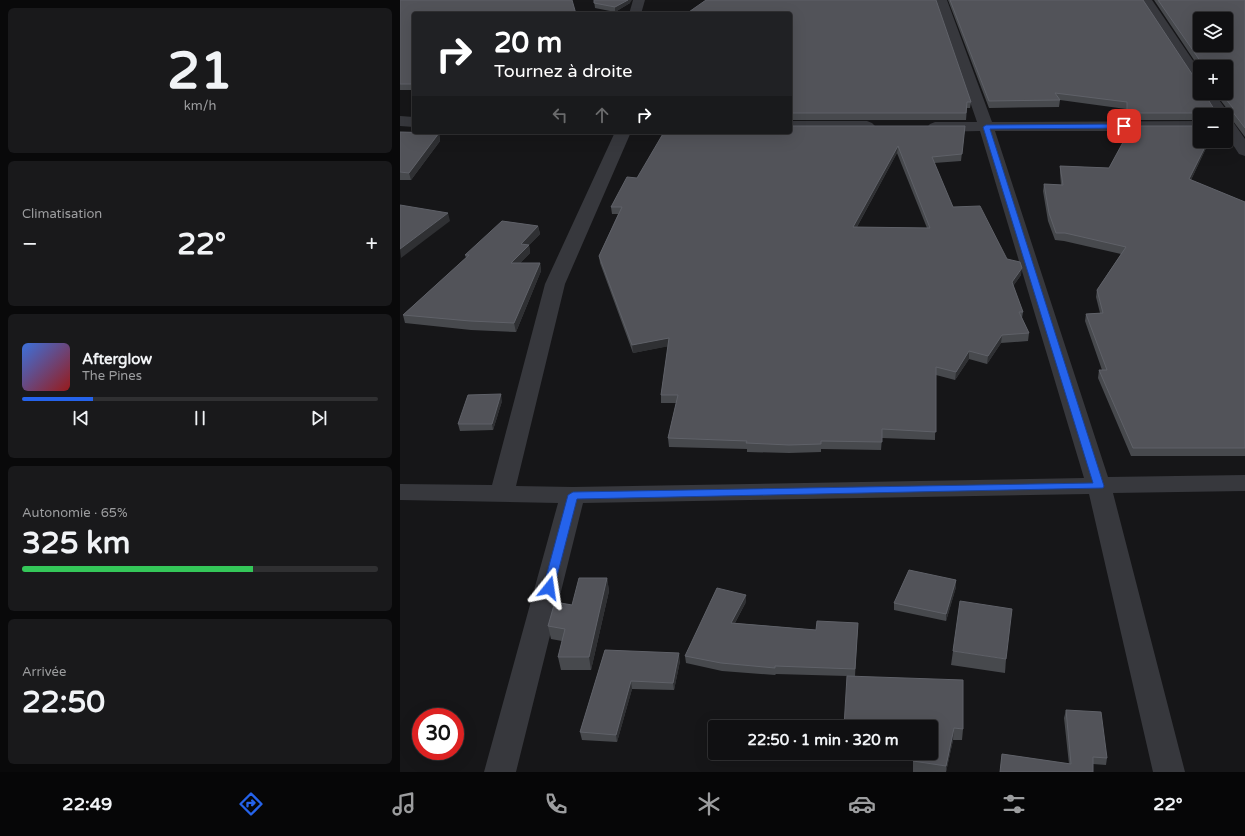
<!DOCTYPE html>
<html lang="fr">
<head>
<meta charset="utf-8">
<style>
	:root { --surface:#101012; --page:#19191b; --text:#f1f3f6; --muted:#9c9d9f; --line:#303032; --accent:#2563eb }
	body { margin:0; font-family:"Varela Round",sans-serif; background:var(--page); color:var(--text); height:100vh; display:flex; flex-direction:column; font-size:15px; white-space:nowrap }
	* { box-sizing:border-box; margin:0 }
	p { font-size:13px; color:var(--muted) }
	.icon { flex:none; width:22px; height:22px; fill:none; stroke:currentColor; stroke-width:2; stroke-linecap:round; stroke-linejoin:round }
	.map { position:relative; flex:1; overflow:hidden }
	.side { display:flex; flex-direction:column; gap:8px; padding:8px; background:#09090a; width:400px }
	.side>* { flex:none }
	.hud { position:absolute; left:12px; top:12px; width:380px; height:122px; border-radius:4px; box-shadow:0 4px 16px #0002,0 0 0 1px var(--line); background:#202124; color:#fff; overflow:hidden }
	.controls { position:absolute; left:793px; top:12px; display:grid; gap:8px }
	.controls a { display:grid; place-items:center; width:40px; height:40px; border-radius:4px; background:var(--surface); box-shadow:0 4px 16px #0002,0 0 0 1px var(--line); font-size:20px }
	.speed { position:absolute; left:12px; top:708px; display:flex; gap:8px; font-size:20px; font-weight:700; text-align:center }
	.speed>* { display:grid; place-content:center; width:52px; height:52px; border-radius:50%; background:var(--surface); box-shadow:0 4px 16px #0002,0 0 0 1px var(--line); line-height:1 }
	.speed .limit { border:6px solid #d22; background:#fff; color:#111 }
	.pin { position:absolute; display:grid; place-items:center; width:34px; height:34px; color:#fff; margin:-17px; border-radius:8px; box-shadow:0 2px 6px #0006 }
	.me { position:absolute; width:44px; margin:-22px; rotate:15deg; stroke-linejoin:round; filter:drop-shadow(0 0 3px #0008) }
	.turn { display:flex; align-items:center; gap:14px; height:84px; padding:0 16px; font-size:18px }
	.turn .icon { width:52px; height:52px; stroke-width:2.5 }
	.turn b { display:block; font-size:28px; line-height:34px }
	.lanes { display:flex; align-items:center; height:38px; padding:0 16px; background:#0003; justify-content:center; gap:20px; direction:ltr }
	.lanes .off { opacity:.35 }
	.big { font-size:30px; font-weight:800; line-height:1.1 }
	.side .widget { flex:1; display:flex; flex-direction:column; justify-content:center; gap:6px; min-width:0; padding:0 14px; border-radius:6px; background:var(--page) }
	.side .dial { align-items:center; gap:0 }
	.dial b { font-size:52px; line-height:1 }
	.song { display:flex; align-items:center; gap:12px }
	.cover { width:48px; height:48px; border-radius:6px; background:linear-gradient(135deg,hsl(220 70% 55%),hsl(0 70% 35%)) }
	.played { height:4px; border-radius:2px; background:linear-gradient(90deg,var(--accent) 20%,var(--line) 20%) }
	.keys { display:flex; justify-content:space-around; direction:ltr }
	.heat { display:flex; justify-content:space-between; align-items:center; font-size:22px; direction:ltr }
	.charge { height:6px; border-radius:3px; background:linear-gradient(90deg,#34c759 65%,var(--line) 0) }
	.trip { position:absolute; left:308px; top:720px; width:230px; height:40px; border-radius:4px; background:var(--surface); box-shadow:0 4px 16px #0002,0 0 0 1px var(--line); font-weight:800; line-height:40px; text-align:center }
	.menu { display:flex; height:64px; justify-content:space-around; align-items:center; background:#060607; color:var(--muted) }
	.menu .icon { width:28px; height:28px }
	.menu .active { color:var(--accent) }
	.menu b { font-size:18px; color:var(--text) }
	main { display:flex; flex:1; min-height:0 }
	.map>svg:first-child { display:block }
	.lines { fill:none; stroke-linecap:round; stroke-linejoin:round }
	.street { fill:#37383d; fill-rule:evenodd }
	.wall { fill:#47494d; fill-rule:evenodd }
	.shaded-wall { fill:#2f3033 }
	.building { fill:#525359; stroke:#5f6168; fill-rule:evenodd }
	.route { fill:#2563eb; stroke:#184099 }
</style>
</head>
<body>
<main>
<section class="side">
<div class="widget dial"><b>21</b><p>km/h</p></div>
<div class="widget"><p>Climatisation</p>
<div class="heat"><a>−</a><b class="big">22°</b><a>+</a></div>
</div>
<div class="widget">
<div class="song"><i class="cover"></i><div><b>Afterglow</b><p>The Pines</p></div></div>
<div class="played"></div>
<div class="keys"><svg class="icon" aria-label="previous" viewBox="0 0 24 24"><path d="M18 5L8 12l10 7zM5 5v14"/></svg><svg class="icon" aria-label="pause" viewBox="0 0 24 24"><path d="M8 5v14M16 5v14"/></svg><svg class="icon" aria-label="next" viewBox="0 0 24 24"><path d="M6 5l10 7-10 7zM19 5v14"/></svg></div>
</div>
<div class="widget"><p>Autonomie · 65%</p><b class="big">325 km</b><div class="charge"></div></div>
<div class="widget"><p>Arrivée</p><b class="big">22:50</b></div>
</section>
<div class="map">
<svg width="845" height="772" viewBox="0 0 845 772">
	<rect width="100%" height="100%" fill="#161618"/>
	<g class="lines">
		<g class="street">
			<polygon points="233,0 245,0 241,14 229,14"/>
			<polygon points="535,0 547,0 592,122 800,121 800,131 595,131 708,477 845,475 845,491 713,493 785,772 753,772 689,494 183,503 116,772 84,772 158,503 0,500 0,484 92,485 145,284 215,132 231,132 165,284 116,486 173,487 684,478 580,131 535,132 530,130 527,127 530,124 535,122 577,122"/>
			<polygon points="740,0 752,0 800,71 800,86 795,85"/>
			<polygon points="800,93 814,93 830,115 828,118 831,119 845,139 845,156 839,154 826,134 826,115 814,115"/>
			<polygon points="0,116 14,117 14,127 0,126"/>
			<polygon points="390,121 467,121 472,123 475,126 472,129 467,131 390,131"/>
		</g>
	</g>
	<g class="wall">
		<polygon points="0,0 14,14 14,90 0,90"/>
		<polygon points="194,0 230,3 215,12 195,8"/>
		<polygon points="548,0 743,0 800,93 814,109 826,115 800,115 800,120 726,120 726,109 660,100 659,107 589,108"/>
		<polygon points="754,0 845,0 845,137 830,117 831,114 815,93 826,93 826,67 800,67 800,69"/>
		<polygon points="390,14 571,102 570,108 567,108 566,120 390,120"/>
		<path d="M 565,126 L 561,161 L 534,163 L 553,207 L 607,259 L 621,275 L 613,286 L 623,312 L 622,318 L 629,333 L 628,341 L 601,343 L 587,364 L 569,359 L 555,380 L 536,375 L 535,440 L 482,438 L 481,450 L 421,449 L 421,452 L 389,453 L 347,452 L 347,449 L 269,447 L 268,438 L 276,403 L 261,403 L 261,395 L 268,346 L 233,353 L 200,263 L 199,256 L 218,214 L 212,214 L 211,207 L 237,178 ZM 497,153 L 527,228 L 457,227 Z"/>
		<polygon points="728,126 800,141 826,141 826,128 832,138 831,145 808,144 791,180 845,202 845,456 731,456 698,378 699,370 702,370 685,321 686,314 700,313 696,297 697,290 721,254 664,241 655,240 648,221 643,191 644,184 661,185 660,173 660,166 709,168 727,135"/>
		<polygon points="0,132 39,133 40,141 11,180 0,180"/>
		<polygon points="138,226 140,234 129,245 130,253 120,263 140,263 141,271 116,332 71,330 5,323 3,315 66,258 65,255"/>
		<polygon points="102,401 93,430 60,431 58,424"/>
		<polygon points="207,578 209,591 191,670 161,670 158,657 162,641 151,639 148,626 172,605"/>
		<polygon points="556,580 556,587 546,621 494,610 494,603"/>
		<polygon points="346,602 335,623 416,630 458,623 455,676 563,729 562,740 553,740 546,772 513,772 513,761 515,755 473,753 531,753 447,676 376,674 375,675 322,671 286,663 285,656"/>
		<polygon points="205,650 280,661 274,690 232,689 217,742 182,740 180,732"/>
		<polygon points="553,651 606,659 605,673 551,665"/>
		<polygon points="666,710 707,758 706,765 693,764 693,772 600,772 602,754 669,764 664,718"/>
	</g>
	<g class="shaded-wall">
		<polygon points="228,0 232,0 230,3 215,12 215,7"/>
		<polygon points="39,133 40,141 11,180 9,173"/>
		<polygon points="808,141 808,144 788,186 789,179"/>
		<polygon points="498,146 497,153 453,234 453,227"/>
		<polygon points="48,213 50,221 1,258 0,249"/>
		<polygon points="138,226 140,234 128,246 129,245 130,253 112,271 111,263 121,244"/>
		<polygon points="140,263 141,271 116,332 114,323"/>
		<polygon points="622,268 621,275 611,289 612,282"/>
		<polygon points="602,335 601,343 587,364 588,356"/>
		<polygon points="269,338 270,346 233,353 232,345"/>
		<polygon points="569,351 569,359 555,380 556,372"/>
		<polygon points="101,394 102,401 93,430 92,424"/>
		<polygon points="207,578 209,591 191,670 189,657"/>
		<polygon points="556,580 556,587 546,621 546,614"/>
		<polygon points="346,595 346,602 331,630 331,623"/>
		<polygon points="279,653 280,661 274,690 273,683"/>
		<polygon points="231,681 232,689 217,742 216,735"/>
		<polygon points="554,728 553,740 546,772 546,766"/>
	</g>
	<g class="building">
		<polygon points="0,0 172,0 176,14 14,14 14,84 0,84"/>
		<polygon points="194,0 228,0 215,7 194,3"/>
		<polygon points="306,0 536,0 571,102 567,102 566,113 390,113 390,14 286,14"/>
		<polygon points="550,0 743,0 796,80 800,81 800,93 804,93 814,109 826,110 826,115 803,115 801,113 727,113 727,102 655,93 660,100 589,101"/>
		<path d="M 758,0 L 845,0 L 845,128 L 832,111 L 833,108 L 821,93 L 826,93 L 826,67 L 803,67 L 803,65 ZM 800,19 L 826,19 L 826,45 L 800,45 Z"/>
		<path d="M 390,126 L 565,126 L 562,154 L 532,157 L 553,207 L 580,206 L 607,259 L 620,262 L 622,268 L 612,282 L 623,312 L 619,312 L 629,333 L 602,335 L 588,356 L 569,351 L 556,372 L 536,367 L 536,432 L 482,429 L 482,442 L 421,441 L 421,444 L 389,445 L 346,443 L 347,441 L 268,438 L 278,395 L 261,395 L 269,338 L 232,345 L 199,256 L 222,207 L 211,207 L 227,177 L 237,178 L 264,132 L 390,132 ZM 498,146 L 530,228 L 453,227 Z"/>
		<polygon points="728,126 800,126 800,141 808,141 789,179 845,202 845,448 733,448 699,370 707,370 686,314 703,313 697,290 726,247 665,233 656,233 649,213 644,184 663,185 660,166 709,168 728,133"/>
		<polygon points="826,128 832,138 826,138"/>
		<polygon points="0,132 39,133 9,173 0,172"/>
		<polygon points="0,205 48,213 0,249"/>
		<polygon points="102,221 138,226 121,244 129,245 111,263 140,263 114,323 70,321 3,315 69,255 65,255"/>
		<polygon points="101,394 92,424 58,424 68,395"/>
		<polygon points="509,570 556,580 546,614 494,603"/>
		<polygon points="179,578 207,578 189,657 158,657 165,629 148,626 154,605 155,602 172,605"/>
		<polygon points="317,588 346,595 331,623 416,630 417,621 458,623 455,669 375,666 375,668 321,663 285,656"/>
		<polygon points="560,601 612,609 606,659 553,651"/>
		<polygon points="205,650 279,653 273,683 231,681 216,735 180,732"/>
		<polygon points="447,676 563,680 563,729 554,728 546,766 513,761 515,753 531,753 531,727 444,727"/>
		<polygon points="666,710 701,712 707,758 693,757 693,772 600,772 602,754 671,764"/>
	</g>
	<polygon class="route" points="724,124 726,125 726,128 590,129 704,486 703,488 177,499 154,588 153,590 145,590 143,588 168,495 173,492 693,483 583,127 586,125"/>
</svg>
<div class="controls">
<a><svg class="icon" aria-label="layers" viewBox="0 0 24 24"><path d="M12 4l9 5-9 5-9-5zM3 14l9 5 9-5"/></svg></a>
<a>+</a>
<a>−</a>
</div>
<div class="speed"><div class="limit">30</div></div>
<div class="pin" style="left:724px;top:126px;background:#d93025"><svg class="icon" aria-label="arrive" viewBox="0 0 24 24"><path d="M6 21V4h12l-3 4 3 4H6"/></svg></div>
<svg class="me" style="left:149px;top:588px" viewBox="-20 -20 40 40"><path d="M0-17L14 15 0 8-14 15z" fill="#2563eb" stroke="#fff" stroke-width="4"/></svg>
<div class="trip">22:50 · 1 min · 320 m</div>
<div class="hud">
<div class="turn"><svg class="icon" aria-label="right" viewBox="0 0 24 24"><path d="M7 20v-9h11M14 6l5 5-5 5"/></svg><div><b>20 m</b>Tournez à droite</div></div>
<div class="lanes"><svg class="icon off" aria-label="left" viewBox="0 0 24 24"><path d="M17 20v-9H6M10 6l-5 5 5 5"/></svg><svg class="icon off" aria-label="ahead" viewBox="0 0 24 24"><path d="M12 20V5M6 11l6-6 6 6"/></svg><svg class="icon" aria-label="right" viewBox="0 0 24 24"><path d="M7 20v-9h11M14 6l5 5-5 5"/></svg></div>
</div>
</div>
</main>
<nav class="menu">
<b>22:49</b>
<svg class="icon active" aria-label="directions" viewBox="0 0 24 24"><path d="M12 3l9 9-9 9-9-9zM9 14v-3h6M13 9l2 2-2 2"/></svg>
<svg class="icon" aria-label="music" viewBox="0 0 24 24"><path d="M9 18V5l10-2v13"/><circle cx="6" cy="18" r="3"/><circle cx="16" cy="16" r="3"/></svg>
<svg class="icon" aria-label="phone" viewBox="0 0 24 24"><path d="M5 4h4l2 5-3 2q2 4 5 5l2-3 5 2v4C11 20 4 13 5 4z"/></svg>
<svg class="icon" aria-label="climate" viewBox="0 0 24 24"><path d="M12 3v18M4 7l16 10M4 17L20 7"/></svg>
<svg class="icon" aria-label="car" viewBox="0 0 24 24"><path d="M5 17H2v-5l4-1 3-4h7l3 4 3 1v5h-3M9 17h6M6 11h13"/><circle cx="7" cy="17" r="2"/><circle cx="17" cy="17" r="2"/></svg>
<svg class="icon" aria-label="filters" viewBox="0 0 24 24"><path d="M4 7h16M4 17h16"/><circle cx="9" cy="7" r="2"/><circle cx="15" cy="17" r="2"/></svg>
<b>22°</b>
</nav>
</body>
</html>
